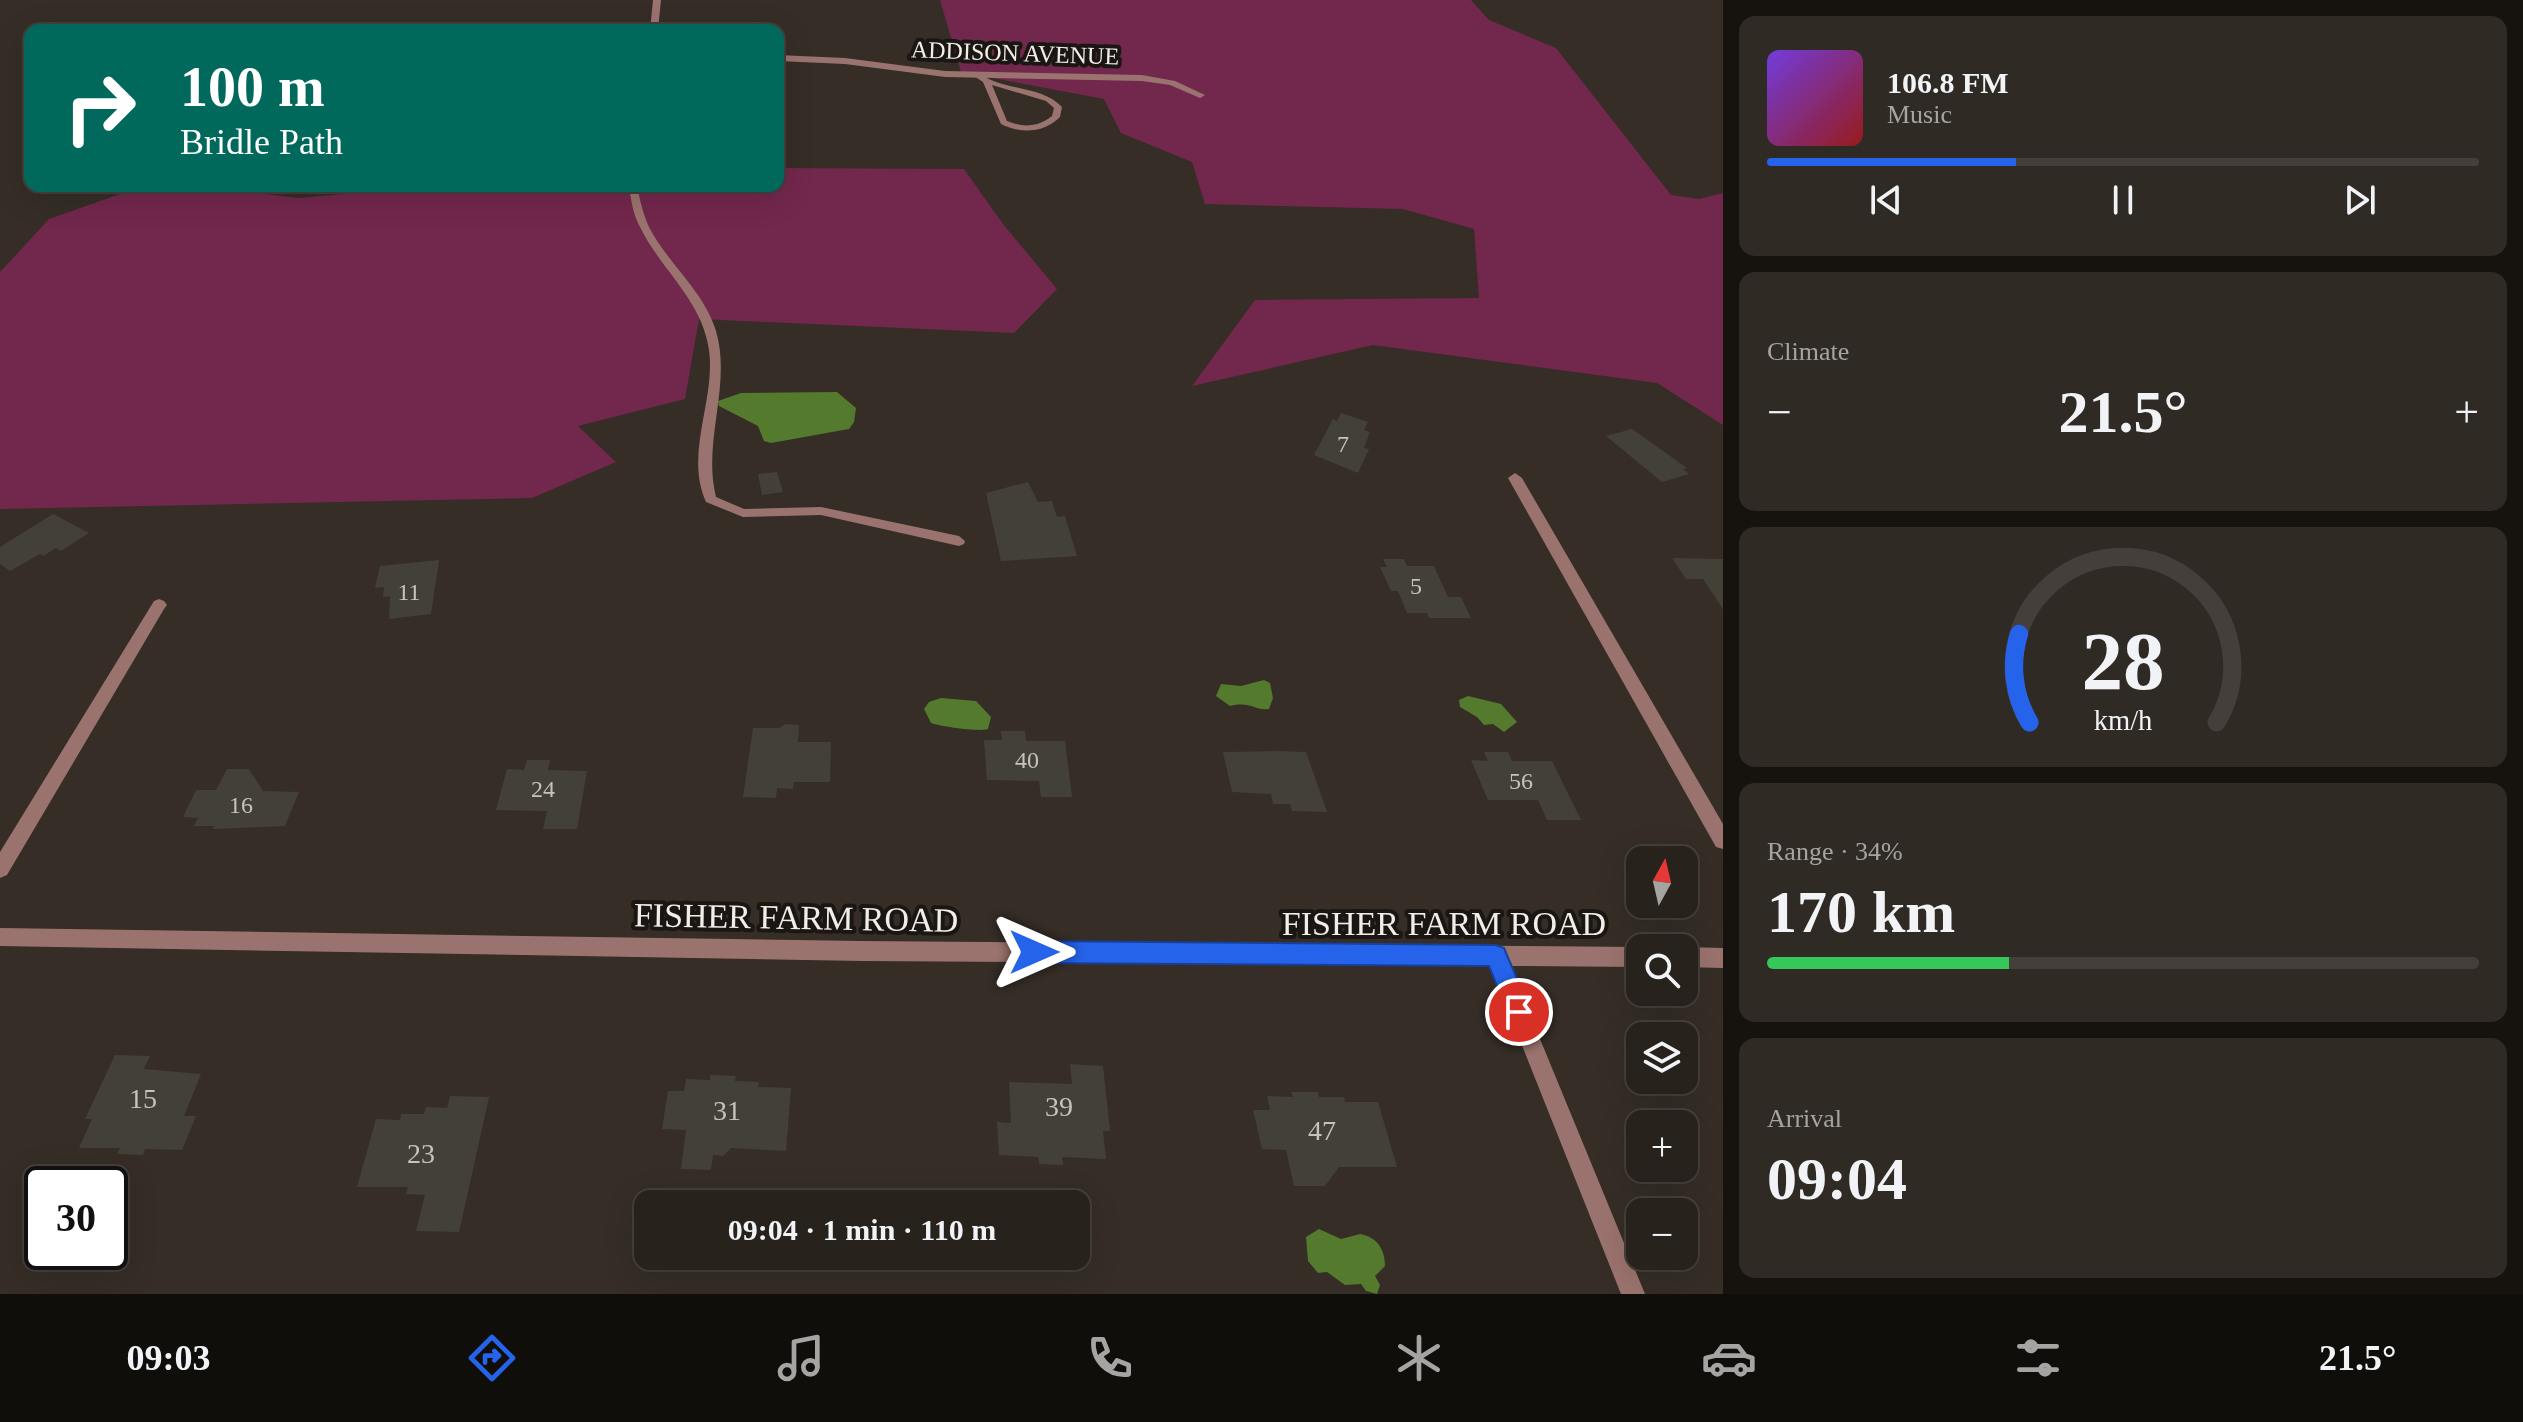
<!DOCTYPE html>
<html lang="en">
<head>
<meta charset="utf-8">
<style>
	:root { --surface:#28221c; --page:#302a25; --text:#f1f3f6; --muted:#a5a4a3; --line:#443f3b; --accent:#2563eb }
	body { margin:0; font-family:"Times New Roman",serif; background:var(--page); color:var(--text); height:100vh; display:flex; flex-direction:column; font-size:30px; white-space:nowrap }
	* { box-sizing:border-box; margin:0 }
	p { font-size:26px; color:var(--muted) }
	.icon { flex:none; width:44px; height:44px; fill:none; stroke:currentColor; stroke-width:2; stroke-linecap:round; stroke-linejoin:round }
	.map { position:relative; flex:1; overflow:hidden }
	.side { display:flex; flex-direction:column; gap:16px; padding:16px; background:#16130f; width:800px }
	.side>* { flex:none }
	.guide { position:absolute; left:24px; top:24px; width:760px; height:168px; border-radius:16px; box-shadow:0 8px 32px #0002,0 0 0 2px var(--line); background:#00695c; color:#fff; overflow:hidden }
	.needle { width:52px; rotate:8deg }
	.controls { position:absolute; left:1626px; top:846px; display:grid; gap:16px }
	.controls a { display:grid; place-items:center; width:72px; height:72px; border-radius:16px; background:var(--surface); box-shadow:0 8px 32px #0002,0 0 0 2px var(--line); font-size:40px }
	.speed { position:absolute; left:24px; top:1166px; display:flex; gap:16px; font-size:40px; font-weight:700; text-align:center }
	.speed>* { display:grid; place-content:center; width:104px; height:104px; border-radius:50%; background:var(--surface); box-shadow:0 8px 32px #0002,0 0 0 2px var(--line); line-height:1 }
	.speed .limit { border:4px solid #111; border-radius:12px; background:#fff; color:#111 }
	.pin { position:absolute; display:grid; place-items:center; width:68px; height:68px; color:#fff; margin:-34px; border:4px solid #fff; border-radius:50%; box-shadow:0 2px 8px #0007 }
	.me { position:absolute; width:88px; margin:-44px; rotate:90deg; stroke-linejoin:round; filter:drop-shadow(0 0 6px #0008) }
	.turn { display:flex; align-items:center; gap:28px; height:168px; padding:0 24px; font-size:36px }
	.turn .icon { width:104px; height:104px; stroke-width:2.5 }
	.turn b { display:block; font-size:56px; line-height:68px }
	.big { font-size:60px; font-weight:600; line-height:1.1 }
	.side .card { flex:1; display:flex; flex-direction:column; justify-content:center; gap:12px; min-width:0; padding:0 28px; border-radius:16px; background:var(--page) }
	.side .dial { align-items:center; gap:0 }
	.dial svg { height:208px; overflow:visible; fill:none; stroke:var(--line); stroke-width:7; stroke-linecap:round; text-anchor:middle }
	.dial text { fill:var(--text); stroke:none }
	.song { display:flex; align-items:center; gap:24px }
	.cover { width:96px; height:96px; border-radius:12px; background:linear-gradient(135deg,hsl(260 70% 55%),hsl(0 70% 35%)) }
	.played { height:8px; border-radius:4px; background:linear-gradient(90deg,var(--accent) 35%,var(--line) 35%) }
	.keys { display:flex; justify-content:space-around; direction:ltr }
	.heat { display:flex; justify-content:space-between; align-items:center; font-size:44px; direction:ltr }
	.charge { height:12px; border-radius:6px; background:linear-gradient(90deg,#34c759 34%,var(--line) 0) }
	.trip { position:absolute; left:634px; top:1190px; width:456px; height:80px; border-radius:16px; background:var(--surface); box-shadow:0 8px 32px #0002,0 0 0 2px var(--line); font-weight:600; line-height:80px; text-align:center }
	.dock { display:flex; height:128px; justify-content:space-around; align-items:center; background:#100e0b; color:var(--muted) }
	.dock .icon { width:56px; height:56px }
	.dock .on { color:var(--accent) }
	.dock b { font-size:36px; color:var(--text) }
	main { display:flex; flex:1; min-height:0 }
	.map>svg:first-child { display:block }
	.green { fill:#72274c }
	.water { fill:#537a2d }
	.building { fill:#434137 }
	.lines { fill:none; stroke-linecap:round; stroke-linejoin:round }
	.service { fill:#9b736e; fill-rule:evenodd }
	.minor { fill:#9b736e; fill-rule:evenodd }
	.route { fill:#2563eb; stroke:#184099; stroke-width:2 }
	.labels { text-anchor:middle; stroke-width:8; stroke-linejoin:round; paint-order:stroke }
	.far-street-label { font-size:24px; fill:#f3ede8; stroke:#1a1613 }
	.number-label { font-size:24px; fill:#c7c2bc }
	.near-number-label { font-size:28px; fill:#c7c2bc }
	.near-street-label { font-size:34px; fill:#f3ede8; stroke:#1a1613 }
</style>
</head>
<body>
<main>
<div class="map">
<svg width="1723" height="1294" viewBox="0 0 1723 1294">
	<rect width="100%" height="100%" fill="#352d26"/>
	<g class="green">
		<polygon points="940,0 1471,0 1489,20 1556,48 1671,195 1699,199 1723,193 1723,425 1657,383 1373,345 1192,386 1255,300 1479,298 1474,229 1403,209 1205,204 1192,162 1121,133 1104,99 961,72"/>
		<polygon points="778,168 964,169 1003,224 1057,289 1014,333 699,319 685,399 578,426 616,462 532,498 0,509 0,272 49,219 143,186 196,186 298,198 402,189 617,191 617,186 778,186"/>
	</g>
	<g class="water">
		<polygon points="837,392 856,408 854,422 849,429 771,443 764,441 758,426 719,406 718,401 741,393"/>
		<path d="M 1264,680 L 1270,683 L 1273,698 L 1269,709 C 1254,711 1252,701 1230,706 L 1216,696 L 1221,684 L 1241,686 Z"/>
		<polygon points="1468,696 1501,704 1517,722 1504,732 1493,724 1484,725 1477,717 1460,707 1459,700"/>
		<path d="M 941,698 L 976,701 L 991,717 L 988,729 C 979,732 943,727 931,723 L 924,709 L 929,702 Z"/>
		<path d="M 1319,1229 L 1341,1239 L 1360,1234 C 1377,1237 1385,1249 1385,1266 L 1375,1276 L 1380,1285 L 1377,1294 L 1366,1291 L 1361,1284 L 1345,1285 L 1327,1272 L 1318,1273 L 1308,1261 L 1306,1237 Z"/>
	</g>
	<g class="building">
		<polygon points="1341,413 1368,422 1364,430 1370,432 1364,448 1369,449 1358,473 1314,455 1333,419 1337,421"/>
		<polygon points="1632,429 1687,468 1683,469 1689,474 1662,482 1606,436"/>
		<polygon points="777,472 783,492 762,495 758,474"/>
		<polygon points="1028,482 1038,502 1052,501 1057,517 1065,516 1077,556 1001,561 986,493"/>
		<polygon points="53,514 89,533 61,551 56,548 43,556 40,554 10,571 0,564 0,547"/>
		<polygon points="1672,558 1723,559 1723,609 1703,579 1686,579"/>
		<polygon points="1383,559 1404,559 1407,566 1434,566 1448,597 1461,597 1471,618 1429,618 1427,613 1407,613 1398,591 1391,591 1380,567 1387,567"/>
		<polygon points="439,560 431,614 389,619 390,596 383,597 384,587 375,588 380,566"/>
		<polygon points="785,724 799,725 798,742 831,742 830,782 794,782 793,789 777,788 776,798 743,797 753,728 779,728"/>
		<polygon points="1001,731 1025,731 1026,741 1065,741 1072,797 1041,797 1039,781 987,780 984,740 1002,740"/>
		<polygon points="1279,751 1306,752 1327,812 1292,811 1290,804 1273,804 1271,794 1232,792 1223,752"/>
		<polygon points="1484,752 1508,752 1512,761 1552,761 1581,820 1547,820 1538,800 1488,800 1471,760 1488,761"/>
		<polygon points="527,760 550,760 548,770 587,771 577,829 543,829 547,811 496,810 507,769 524,770"/>
		<polygon points="227,769 249,769 263,791 299,792 285,826 213,829 214,826 194,826 198,818 183,817 196,790 216,790"/>
		<polygon points="115,1055 150,1056 144,1069 201,1074 184,1116 196,1116 182,1150 145,1149 143,1155 117,1154 120,1148 79,1148 92,1119 85,1119"/>
		<polygon points="1070,1064 1103,1066 1110,1131 1103,1131 1106,1159 1062,1157 1063,1165 1039,1164 1038,1157 999,1155 997,1122 1011,1123 1009,1082 1072,1084"/>
		<polygon points="710,1075 736,1076 735,1081 759,1082 758,1087 791,1088 786,1151 731,1148 723,1156 713,1155 711,1170 681,1169 686,1130 662,1129 668,1091 684,1091 686,1079 710,1080"/>
		<polygon points="1291,1092 1318,1092 1319,1097 1344,1097 1345,1102 1378,1102 1397,1167 1339,1167 1325,1186 1294,1186 1286,1150 1262,1149 1253,1110 1270,1110 1267,1096 1293,1097"/>
		<polygon points="450,1096 489,1097 459,1232 416,1231 425,1195 406,1194 408,1187 357,1187 376,1119 400,1120 401,1114 424,1114 426,1107 447,1108"/>
	</g>
	<g class="lines">
		<g class="service">
			<path d="M 974,72 C 982,73 984,77 991,80 C 1014,90 1044,88 1062,107 L 1060,117 C 1044,133 1021,134 1001,124 L 983,82 L 974,76 ZM 992,85 L 1046,101 L 1054,108 L 1052,116 C 1038,127 1023,128 1007,121 Z"/>
			<path d="M 629,186 L 637,186 C 640,200 643,214 649,227 C 668,264 704,291 716,331 C 732,386 702,441 716,497 L 744,509 L 821,507 L 959,536 L 965,541 L 964,544 L 959,546 L 821,515 L 743,517 L 706,502 C 684,453 716,400 709,350 C 702,300 661,270 640,227 C 633,214 631,200 629,186 Z"/>
		</g>
		<g class="minor">
			<polygon points="653,0 661,0 658,30 650,30"/>
			<polygon points="778,55 845,58 945,71 1142,75 1175,81 1205,95 1200,98 1170,85 1142,81 945,77 845,64 778,61"/>
			<polygon points="1515,473 1522,478 1723,824 1723,849 1716,847 1508,478"/>
			<polygon points="159,599 164,601 167,605 164,609 7,875 0,878 0,852 154,601"/>
			<polygon points="0,928 862,941 1640,947 1640,967 1510,966 1645,1294 1621,1294 1490,965 862,961 0,946"/>
			<polygon points="1684,947 1723,948 1723,968 1684,967"/>
		</g>
	</g>
	<polygon class="route" points="1034,941 1496,945 1504,948 1531,1012 1527,1020 1519,1024 1511,1020 1489,966 1034,963 1026,960 1023,952 1026,945"/>
	<g class="labels">
		<g class="far-street-label">
			<text transform="translate(1015 53) rotate(2)" y="8">ADDISON AVENUE</text>
		</g>
		<g class="number-label">
			<text x="1343" y="452">7</text>
			<text x="1416" y="594">5</text>
			<text x="409" y="600">11</text>
			<text x="1027" y="768">40</text>
			<text x="1521" y="789">56</text>
			<text x="543" y="797">24</text>
			<text x="241" y="813">16</text>
		</g>
		<g class="near-number-label">
			<text x="143" y="1108">15</text>
			<text x="1059" y="1116">39</text>
			<text x="727" y="1120">31</text>
			<text x="1322" y="1140">47</text>
			<text x="421" y="1163">23</text>
		</g>
		<g class="near-street-label">
			<text transform="translate(796 917) rotate(1)" y="12">FISHER FARM ROAD</text>
			<text x="1444" y="935">FISHER FARM ROAD</text>
		</g>
	</g>
</svg>
<div class="controls">
<a><svg class="needle" viewBox="-14 -14 28 28"><path d="M0-13l5 13h-10z" fill="#e53935"/><path d="M0 13l5-13h-10z" fill="#a5a4a3"/></svg></a>
<a><svg class="icon" aria-label="search" viewBox="0 0 24 24"><circle cx="10" cy="10" r="6"/><path d="M15 15l6 6"/></svg></a>
<a><svg class="icon" aria-label="layers" viewBox="0 0 24 24"><path d="M12 4l9 5-9 5-9-5zM3 14l9 5 9-5"/></svg></a>
<a>+</a>
<a>−</a>
</div>
<div class="speed"><div class="limit">30</div></div>
<div class="pin" style="left:1519px;top:1012px;background:#d93025"><svg class="icon" aria-label="arrive" viewBox="0 0 24 24"><path d="M6 21V4h12l-3 4 3 4H6"/></svg></div>
<svg class="me" style="left:1034px;top:952px" viewBox="-20 -20 40 40"><path d="M0-17L14 15 0 8-14 15z" fill="#2563eb" stroke="#fff" stroke-width="4"/></svg>
<div class="trip">09:04 · 1 min · 110 m</div>
<div class="guide">
<div class="turn"><svg class="icon" aria-label="right" viewBox="0 0 24 24"><path d="M7 20v-9h11M14 6l5 5-5 5"/></svg><div><b>100 m</b>Bridle Path</div></div>
</div>
</div>
<section class="side">
<div class="card">
<div class="song"><i class="cover"></i><div><b>106.8 FM</b><p>Music</p></div></div>
<div class="played"></div>
<div class="keys"><svg class="icon" aria-label="previous" viewBox="0 0 24 24"><path d="M18 5L8 12l10 7zM5 5v14"/></svg><svg class="icon" aria-label="pause" viewBox="0 0 24 24"><path d="M8 5v14M16 5v14"/></svg><svg class="icon" aria-label="next" viewBox="0 0 24 24"><path d="M6 5l10 7-10 7zM19 5v14"/></svg></div>
</div>
<div class="card"><p>Climate</p>
<div class="heat"><a>−</a><b class="big">21.5°</b><a>+</a></div>
</div>
<div class="card dial"><svg viewBox="0 0 100 80">
<path d="M14 69A42 42 0 1 1 86 69"/>
<path d="M14 69A42 42 0 0 1 10 35" stroke="#2563eb"/>
<text x="50" y="56" font-size="32" font-weight="700">28</text>
<text x="50" y="72" font-size="11">km/h</text>
</svg></div>
<div class="card"><p>Range · 34%</p><b class="big">170 km</b><div class="charge"></div></div>
<div class="card"><p>Arrival</p><b class="big">09:04</b></div>
</section>
</main>
<nav class="dock">
<b>09:03</b>
<svg class="icon on" aria-label="directions" viewBox="0 0 24 24"><path d="M12 3l9 9-9 9-9-9zM9 14v-3h6M13 9l2 2-2 2"/></svg>
<svg class="icon" aria-label="music" viewBox="0 0 24 24"><path d="M9 18V5l10-2v13"/><circle cx="6" cy="18" r="3"/><circle cx="16" cy="16" r="3"/></svg>
<svg class="icon" aria-label="phone" viewBox="0 0 24 24"><path d="M5 4h4l2 5-3 2q2 4 5 5l2-3 5 2v4C11 20 4 13 5 4z"/></svg>
<svg class="icon" aria-label="climate" viewBox="0 0 24 24"><path d="M12 3v18M4 7l16 10M4 17L20 7"/></svg>
<svg class="icon" aria-label="car" viewBox="0 0 24 24"><path d="M5 17H2v-5l4-1 3-4h7l3 4 3 1v5h-3M9 17h6M6 11h13"/><circle cx="7" cy="17" r="2"/><circle cx="17" cy="17" r="2"/></svg>
<svg class="icon" aria-label="filters" viewBox="0 0 24 24"><path d="M4 7h16M4 17h16"/><circle cx="9" cy="7" r="2"/><circle cx="15" cy="17" r="2"/></svg>
<b>21.5°</b>
</nav>
</body>
</html>
